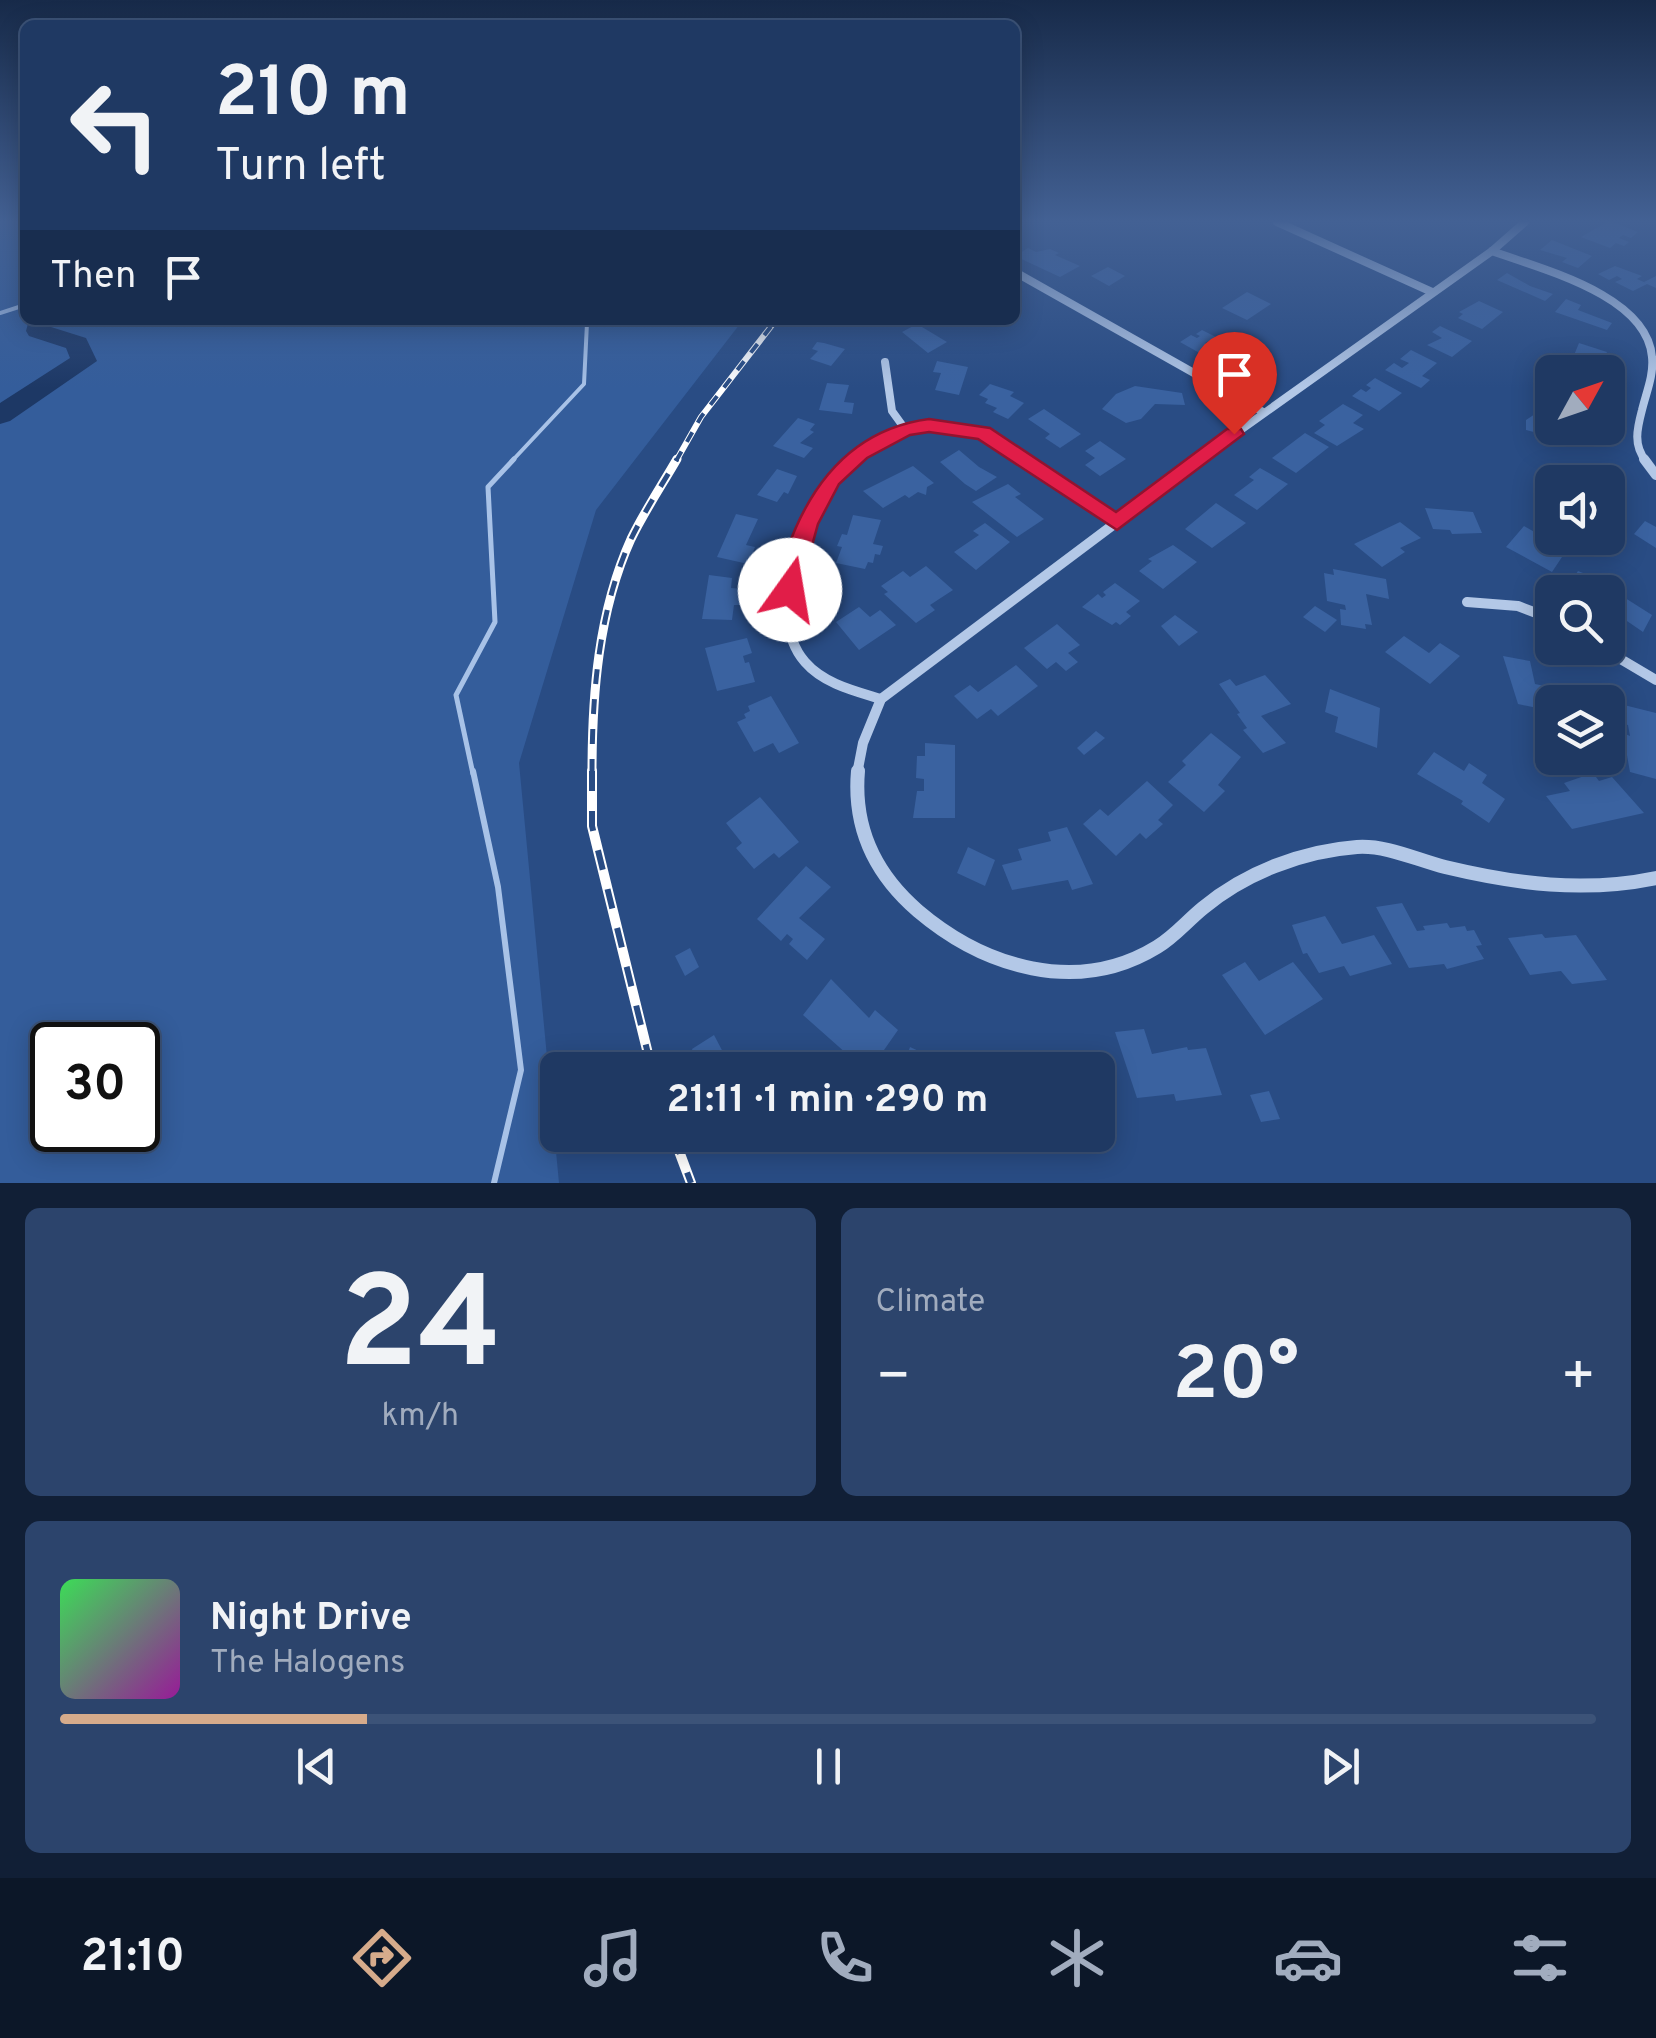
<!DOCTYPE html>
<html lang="en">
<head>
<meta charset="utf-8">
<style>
	:root { --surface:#1f3963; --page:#2c446c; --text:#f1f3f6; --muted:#a1acbe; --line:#3c5378; --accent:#d6ab8b }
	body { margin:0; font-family:Overpass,sans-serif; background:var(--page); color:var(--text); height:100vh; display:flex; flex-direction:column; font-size:38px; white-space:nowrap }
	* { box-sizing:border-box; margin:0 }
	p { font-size:32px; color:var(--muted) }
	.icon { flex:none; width:55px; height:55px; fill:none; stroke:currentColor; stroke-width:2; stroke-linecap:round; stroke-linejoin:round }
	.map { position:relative; height:1183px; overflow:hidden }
	.details { display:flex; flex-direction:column; gap:25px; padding:25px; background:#111f36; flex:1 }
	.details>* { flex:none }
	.guide { position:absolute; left:20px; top:20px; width:1000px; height:305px; border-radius:15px; box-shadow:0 5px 25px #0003,0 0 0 2px var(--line); background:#1f3963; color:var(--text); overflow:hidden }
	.needle { width:65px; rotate:50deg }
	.controls { position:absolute; left:1535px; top:355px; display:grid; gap:20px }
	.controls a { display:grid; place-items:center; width:90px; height:90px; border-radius:15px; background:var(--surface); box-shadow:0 5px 25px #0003,0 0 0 2px var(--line); font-size:50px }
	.speed { position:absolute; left:30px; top:1022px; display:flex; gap:20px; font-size:50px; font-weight:700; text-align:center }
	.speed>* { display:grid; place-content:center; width:130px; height:130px; border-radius:50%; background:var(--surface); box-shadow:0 5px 25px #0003,0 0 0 2px var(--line); line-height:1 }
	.speed .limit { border:5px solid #111; border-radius:15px; background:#fff; color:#111 }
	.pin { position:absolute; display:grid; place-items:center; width:85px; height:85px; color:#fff; margin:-102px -42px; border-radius:50% 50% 50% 0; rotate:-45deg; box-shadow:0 0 10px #0007 }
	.pin .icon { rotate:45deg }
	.me { position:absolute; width:110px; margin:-55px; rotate:13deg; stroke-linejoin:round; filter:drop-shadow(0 0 8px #0008) }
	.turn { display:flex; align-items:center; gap:35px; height:210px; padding:0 30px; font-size:45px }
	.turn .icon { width:130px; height:130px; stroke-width:2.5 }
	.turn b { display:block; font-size:70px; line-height:85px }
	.then { display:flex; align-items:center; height:95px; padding:0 30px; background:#0003; gap:20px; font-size:38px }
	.big { font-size:75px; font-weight:700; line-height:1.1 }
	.details .widget { flex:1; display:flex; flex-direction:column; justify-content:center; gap:15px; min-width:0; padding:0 35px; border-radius:15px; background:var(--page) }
	.details .dial { align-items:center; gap:0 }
	.dial b { font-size:130px; line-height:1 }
	.song { display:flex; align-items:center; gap:30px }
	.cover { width:120px; height:120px; border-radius:15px; background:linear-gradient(135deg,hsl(130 70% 55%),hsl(300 70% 35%)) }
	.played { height:10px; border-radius:5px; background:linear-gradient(90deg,var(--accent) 20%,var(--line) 20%) }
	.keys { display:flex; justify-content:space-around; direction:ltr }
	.heat { display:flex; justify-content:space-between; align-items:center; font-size:55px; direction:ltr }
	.details .tiles { flex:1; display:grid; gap:25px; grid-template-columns:1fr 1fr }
	.widget:last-child { grid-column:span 2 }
	.trip { position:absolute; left:540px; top:1052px; width:575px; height:100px; border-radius:15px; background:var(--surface); box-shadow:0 5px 25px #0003,0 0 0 2px var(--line); font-weight:700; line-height:100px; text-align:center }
	.menu { display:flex; height:160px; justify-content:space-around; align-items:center; background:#0c1728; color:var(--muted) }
	.menu .icon { width:70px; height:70px }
	.menu .selected { color:var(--accent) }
	.menu b { font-size:45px; color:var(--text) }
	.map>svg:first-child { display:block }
	.green { fill:#345d9b; fill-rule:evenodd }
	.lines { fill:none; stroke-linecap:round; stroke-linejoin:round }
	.stream-far2 { stroke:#a8c2e7; stroke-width:4 }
	.stream-far1 { stroke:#a8c2e7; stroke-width:5 }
	.stream { stroke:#a8c2e7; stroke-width:6 }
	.river { fill:#1d3865; fill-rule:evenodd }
	.building { fill:#3a62a0 }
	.street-far2 { stroke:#b3c8e7; stroke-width:8 }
	.street-far1 { stroke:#b3c8e7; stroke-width:10 }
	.street { stroke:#b3c8e7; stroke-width:14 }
	.rail-far2-casing { stroke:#fff; stroke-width:6 }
	.rail-far1-casing { stroke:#fff; stroke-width:9 }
	.rail-casing { stroke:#fff; stroke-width:10 }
	.rail-far2 { stroke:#294c84; stroke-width:4; stroke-dasharray:11; stroke-linecap:butt }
	.rail-far1 { stroke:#294c84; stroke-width:5; stroke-dasharray:15; stroke-linecap:butt }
	.rail { stroke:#294c84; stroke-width:6; stroke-dasharray:20; stroke-linecap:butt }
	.route { fill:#e11d48; stroke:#92132f; stroke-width:2.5 }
</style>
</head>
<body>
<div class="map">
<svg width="1656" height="1183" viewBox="0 0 1656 1183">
	<rect width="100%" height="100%" fill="#294c84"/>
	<path class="green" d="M 0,222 L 25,222 L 25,320 L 743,320 L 596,510 L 519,763 L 559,1183 L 0,1183 ZM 52,1045 L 138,1045 L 138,1130 L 52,1130 Z"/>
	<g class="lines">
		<g class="stream-far2">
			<polyline points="0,313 25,305"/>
			<polyline points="512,461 584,384 587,323 591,320"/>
		</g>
		<polyline class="stream-far1" points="473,774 456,695 495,622 488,487 514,459"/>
		<polyline class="stream" points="473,771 498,887 521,1070 494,1183"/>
		<polygon class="river" points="29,320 53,320 51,327 86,338 97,361 10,421 0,424 0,403 70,358 66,348 29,336 26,331"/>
	</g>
	<g class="building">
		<polygon points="1607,222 1613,222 1638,232 1631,238 1623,235 1619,238 1629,242 1624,246 1616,243 1610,248 1581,237"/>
		<polygon points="1552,240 1592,256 1578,268 1562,262 1567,258 1540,250"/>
		<polygon points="1028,248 1036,252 1050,249 1059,253 1055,255 1080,266 1060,277 1015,256"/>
		<polygon points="1615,266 1642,276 1637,279 1646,283 1644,282 1656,276 1656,288 1647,284 1633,291 1615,282 1622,279 1617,276 1609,280 1598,274"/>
		<polygon points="1108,267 1125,276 1109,286 1091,276"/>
		<polygon points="1507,273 1530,286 1553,294 1545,301 1497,280"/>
		<polygon points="1247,292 1271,304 1247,320 1222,308"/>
		<polygon points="1566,299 1581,305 1578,310 1612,323 1607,330 1555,312"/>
		<polygon points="1479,301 1503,312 1482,329 1458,318 1463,314 1459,312"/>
		<polygon points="917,324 947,342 928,353 902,332"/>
		<polygon points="1440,326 1472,341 1452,357 1427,345 1442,338 1432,332"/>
		<polygon points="1202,330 1216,337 1205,343 1223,353 1212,360 1180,342 1191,335 1197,338 1200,336 1196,334"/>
		<polygon points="817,342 824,343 845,349 831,366 810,359 818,351 812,349"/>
		<polygon points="1579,343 1607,352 1599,372 1586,372 1570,365"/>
		<polygon points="1411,350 1437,363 1422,376 1430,380 1421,388 1385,370 1394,363 1402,368 1409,363 1400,359"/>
		<polygon points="937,361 968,367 959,395 935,390 941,373 933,372"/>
		<polygon points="1375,378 1402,393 1379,411 1352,396 1361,389 1366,392 1371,388 1366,385"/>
		<polygon points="827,383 849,385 844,402 854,403 852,414 819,410"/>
		<polygon points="990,384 1014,392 1010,396 1024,403 1008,419 993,412 997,408 985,403 988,399 979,395"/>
		<polygon points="1135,386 1182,393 1185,405 1155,404 1141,419 1126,423 1102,409 1116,394"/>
		<polygon points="1535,403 1552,408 1552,428 1560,428 1561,439 1526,430 1526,420 1535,414"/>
		<polygon points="1343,404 1363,415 1353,423 1364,429 1337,446 1314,433 1325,425 1319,421"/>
		<polygon points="1044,409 1081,434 1060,448 1045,438 1050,434 1028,419"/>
		<polygon points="798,418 815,424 810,430 814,432 800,443 813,448 804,458 773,446"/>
		<polygon points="1305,433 1329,447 1296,473 1272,458"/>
		<polygon points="1100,441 1126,459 1100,476 1085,465 1095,458 1085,451"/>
		<polygon points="959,450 979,467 997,477 976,491 965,484 940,462"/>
		<polygon points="1580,464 1604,465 1612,478 1601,478 1604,482 1564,482 1555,466 1583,468"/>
		<polygon points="913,466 934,483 927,487 926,495 918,492 909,498 905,495 883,508 863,491"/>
		<polygon points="1260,468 1288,484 1257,510 1234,495 1254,480 1249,477"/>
		<polygon points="777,469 797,476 788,494 784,492 777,502 757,495"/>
		<polygon points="1008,484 1021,494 1015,497 1044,519 1017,537 972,502"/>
		<polygon points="1216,503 1246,523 1212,548 1185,529"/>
		<polygon points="1425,508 1473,512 1482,533 1452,534 1450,530 1433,529"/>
		<polygon points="736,514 758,519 746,545 755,547 748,564 717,557"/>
		<polygon points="853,515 881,520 873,544 883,546 880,555 875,554 873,563 868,562 865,569 836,563 842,547 837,546 842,534 847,535"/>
		<polygon points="1645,521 1656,527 1656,548 1634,534"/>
		<polygon points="1400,522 1421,538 1400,548 1405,552 1382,567 1354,544"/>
		<polygon points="985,523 1010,542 976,570 954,552 979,535 973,531"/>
		<polygon points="1524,526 1538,534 1534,539 1564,554 1552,572 1506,547"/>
		<polygon points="1173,545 1197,562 1163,589 1139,571 1152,561 1148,559"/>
		<polygon points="926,566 953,590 930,605 935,610 916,623 884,594 888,592 881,586 903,571 910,577"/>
		<polygon points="1333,569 1386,579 1389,599 1366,594 1372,625 1365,624 1366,629 1341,625 1340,609 1346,610 1345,605 1327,601 1324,573 1334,575"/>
		<polygon points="1578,571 1626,590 1622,596 1652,615 1643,632 1608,608 1608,592 1565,590"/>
		<polygon points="709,575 732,578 731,588 743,589 741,605 734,605 732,620 702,619"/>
		<polygon points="1115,583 1140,601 1126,612 1131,616 1120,625 1116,622 1112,625 1082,607 1098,594 1102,598 1106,595 1103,592"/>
		<polygon points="1315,606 1337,620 1325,632 1303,617"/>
		<polygon points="859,607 870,617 880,610 896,625 859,650 836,622"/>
		<polygon points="1175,615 1198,632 1179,646 1161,626"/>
		<polygon points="1057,624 1080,645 1068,653 1078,662 1066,671 1056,662 1047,669 1024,648"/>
		<polygon points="1404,636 1429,653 1440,643 1460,656 1430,684 1385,652"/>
		<polygon points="747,638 752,653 743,656 745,663 749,662 755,682 717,691 705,648"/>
		<polygon points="1503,656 1530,661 1535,684 1569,691 1572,702 1552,702 1552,711 1518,704"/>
		<polygon points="1016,665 1038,686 998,716 991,709 977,719 954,696 970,685 978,692"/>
		<polygon points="1265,675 1291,704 1261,716 1286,743 1263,753 1243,730 1247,728 1237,714 1240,713 1219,684 1230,679 1236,686"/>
		<polygon points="1330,689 1380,708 1377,748 1335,732 1338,717 1325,712"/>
		<polygon points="771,696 799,743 779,753 773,743 754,752 737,722 746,718 744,714 750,711 748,706"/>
		<polygon points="1624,705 1656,713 1656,779 1630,772 1623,733 1630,736 1628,725 1617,722 1615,710 1626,713"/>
		<polygon points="1096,731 1105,738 1084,755 1077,748"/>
		<polygon points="1211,733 1241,757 1218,785 1225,791 1204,812 1168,782 1186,765 1182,761"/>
		<polygon points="925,743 955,745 955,818 913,818 917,791 924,791 924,779 916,778 917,756 925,756"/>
		<polygon points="1434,752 1464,771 1469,763 1487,775 1482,783 1505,799 1489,823 1461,804 1463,801 1417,774"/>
		<polygon points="1593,773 1599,781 1612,777 1644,813 1572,829 1546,796 1570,791 1564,783"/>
		<polygon points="1147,781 1173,805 1158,820 1163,824 1146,839 1140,833 1116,856 1083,824 1100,809 1108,816"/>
		<polygon points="760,797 799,842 779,858 774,853 754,869 736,848 742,843 726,823"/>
		<polygon points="1067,827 1093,884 1072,890 1068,880 1012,890 1002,865 1022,860 1018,849 1051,841 1048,832"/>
		<polygon points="968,847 995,860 985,886 957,873"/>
		<polygon points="806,866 831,887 799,918 825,939 807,960 789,944 793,939 787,934 781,941 757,919"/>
		<polygon points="1402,903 1417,931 1425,930 1423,926 1447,923 1450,928 1465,926 1467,931 1474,930 1482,945 1476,946 1484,959 1447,969 1444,964 1409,968 1376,907"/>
		<polygon points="1325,916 1342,944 1374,935 1392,964 1350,976 1344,966 1319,973 1307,953 1303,954 1292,925"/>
		<polygon points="1542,934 1545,938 1576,935 1607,980 1572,984 1561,971 1530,975 1508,938"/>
		<polygon points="690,948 699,967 685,976 675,956"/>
		<polygon points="1245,962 1259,981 1293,962 1323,999 1265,1035 1222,975"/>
		<polygon points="831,979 869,1018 875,1010 898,1030 870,1070 865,1070 803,1015"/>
		<polygon points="1144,1029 1152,1054 1187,1047 1188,1050 1206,1048 1222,1095 1176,1101 1174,1094 1137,1098 1115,1032"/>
		<polygon points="714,1035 724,1054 700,1069 692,1049"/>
		<polygon points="910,1047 960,1070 902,1070"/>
		<polygon points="1092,1054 1096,1070 1070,1070 1067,1057"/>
		<polygon points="1269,1091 1280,1119 1261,1122 1250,1095"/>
	</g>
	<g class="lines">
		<g class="street-far2">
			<polyline points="1277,222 1432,292"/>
			<path d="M 1492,251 C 1541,269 1647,295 1652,357 C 1654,375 1646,393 1642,410 C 1637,429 1633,445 1646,461"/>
			<polyline points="1015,272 1263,412"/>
			<polyline points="885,362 892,411 905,429"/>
			<path d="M 852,461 C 914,412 969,418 1032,461"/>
			<polyline points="1197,461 1492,251 1525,222"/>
		</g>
		<g class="street-far1">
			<path d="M 855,459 C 809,495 760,610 805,662 C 824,684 855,691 881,699"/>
			<polyline points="1028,459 1117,523"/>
			<polyline points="1644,459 1656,475"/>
			<polyline points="1467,602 1518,606 1552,619"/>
			<polyline points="1602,648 1656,680"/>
			<polyline points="857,774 863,743 881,699 1201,459"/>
		</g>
		<path class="street" d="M 858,771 C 853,828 875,874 918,911 C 984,967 1077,996 1157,947 C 1174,937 1187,921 1203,908 C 1245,873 1302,851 1357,847 C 1387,845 1417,860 1445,867 C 1516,884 1584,893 1656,878"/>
		<g class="rail-far2-casing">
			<polyline id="rail-far2" points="676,461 701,417 776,320"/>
		</g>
		<g class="rail-far1-casing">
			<path id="rail-far1" d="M 592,774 C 592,695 598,612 631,539 C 644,512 662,485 677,459"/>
		</g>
		<g class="rail-casing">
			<g id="rail">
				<polyline points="592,771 592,826 652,1070"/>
				<polyline points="673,1135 691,1183"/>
			</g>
		</g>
		<use href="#rail-far2" class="rail-far2"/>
		<use href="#rail-far1" class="rail-far1"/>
		<use href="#rail" class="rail"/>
	</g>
	<linearGradient id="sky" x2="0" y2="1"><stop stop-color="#172a49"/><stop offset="0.57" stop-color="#436194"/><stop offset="1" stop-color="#436194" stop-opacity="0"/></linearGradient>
	<rect width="1656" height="388" fill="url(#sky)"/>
	<path class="route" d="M 929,419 L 990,428 L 1116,512 L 1227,429 L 1241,429 L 1244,434 L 1117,530 L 978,439 L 929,432 L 910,435 L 867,458 L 839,484 L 818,524 L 798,596 L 782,596 C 775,582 782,564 787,550 C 811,482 854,429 929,419 Z"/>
</svg>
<div class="controls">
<a><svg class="needle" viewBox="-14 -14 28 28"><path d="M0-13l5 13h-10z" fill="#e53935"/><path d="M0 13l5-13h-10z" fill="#a1acbe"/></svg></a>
<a><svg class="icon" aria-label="sound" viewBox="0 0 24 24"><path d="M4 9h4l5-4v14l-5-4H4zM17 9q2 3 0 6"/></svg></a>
<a><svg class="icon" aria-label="search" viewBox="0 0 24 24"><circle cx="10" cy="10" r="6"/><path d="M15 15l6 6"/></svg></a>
<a><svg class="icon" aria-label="layers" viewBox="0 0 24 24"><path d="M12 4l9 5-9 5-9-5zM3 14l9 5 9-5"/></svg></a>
</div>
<div class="speed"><div class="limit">30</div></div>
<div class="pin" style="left:1234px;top:434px;background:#d93025"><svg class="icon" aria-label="arrive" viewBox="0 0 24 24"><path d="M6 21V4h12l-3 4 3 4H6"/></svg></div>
<svg class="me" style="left:790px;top:590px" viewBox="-20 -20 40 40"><circle r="19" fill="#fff"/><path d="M0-13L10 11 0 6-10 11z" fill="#e11d48"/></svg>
<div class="trip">21:11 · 1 min · 290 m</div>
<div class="guide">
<div class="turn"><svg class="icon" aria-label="left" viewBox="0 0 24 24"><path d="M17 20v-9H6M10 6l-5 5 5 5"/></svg><div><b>210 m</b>Turn left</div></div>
<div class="then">Then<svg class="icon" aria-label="arrive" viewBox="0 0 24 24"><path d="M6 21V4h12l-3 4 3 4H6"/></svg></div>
</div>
</div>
<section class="details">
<div class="tiles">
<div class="widget dial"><b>24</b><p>km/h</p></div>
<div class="widget"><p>Climate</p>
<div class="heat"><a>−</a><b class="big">20°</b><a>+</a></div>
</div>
<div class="widget">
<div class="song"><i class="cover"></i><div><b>Night Drive</b><p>The Halogens</p></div></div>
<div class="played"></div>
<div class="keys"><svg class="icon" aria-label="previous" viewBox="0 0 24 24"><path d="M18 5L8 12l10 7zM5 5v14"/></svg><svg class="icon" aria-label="pause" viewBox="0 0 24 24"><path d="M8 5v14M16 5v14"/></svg><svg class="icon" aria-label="next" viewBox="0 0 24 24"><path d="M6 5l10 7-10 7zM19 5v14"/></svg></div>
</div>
</div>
</section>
<nav class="menu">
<b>21:10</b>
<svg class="icon selected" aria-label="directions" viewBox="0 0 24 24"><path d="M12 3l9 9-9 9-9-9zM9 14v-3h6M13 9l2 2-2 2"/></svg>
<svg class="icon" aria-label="music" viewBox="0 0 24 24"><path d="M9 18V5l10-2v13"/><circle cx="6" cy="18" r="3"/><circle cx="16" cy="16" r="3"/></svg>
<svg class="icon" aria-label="phone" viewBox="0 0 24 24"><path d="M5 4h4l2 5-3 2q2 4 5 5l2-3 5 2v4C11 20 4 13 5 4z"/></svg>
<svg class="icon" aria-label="climate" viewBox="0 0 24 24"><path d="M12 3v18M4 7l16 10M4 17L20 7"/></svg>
<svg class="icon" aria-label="car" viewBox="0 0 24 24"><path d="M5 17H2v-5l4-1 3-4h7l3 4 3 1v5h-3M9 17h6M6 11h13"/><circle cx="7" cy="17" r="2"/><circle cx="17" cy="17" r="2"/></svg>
<svg class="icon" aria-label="filters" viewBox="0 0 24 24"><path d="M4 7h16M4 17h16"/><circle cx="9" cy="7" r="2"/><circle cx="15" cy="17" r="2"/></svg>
</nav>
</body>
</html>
